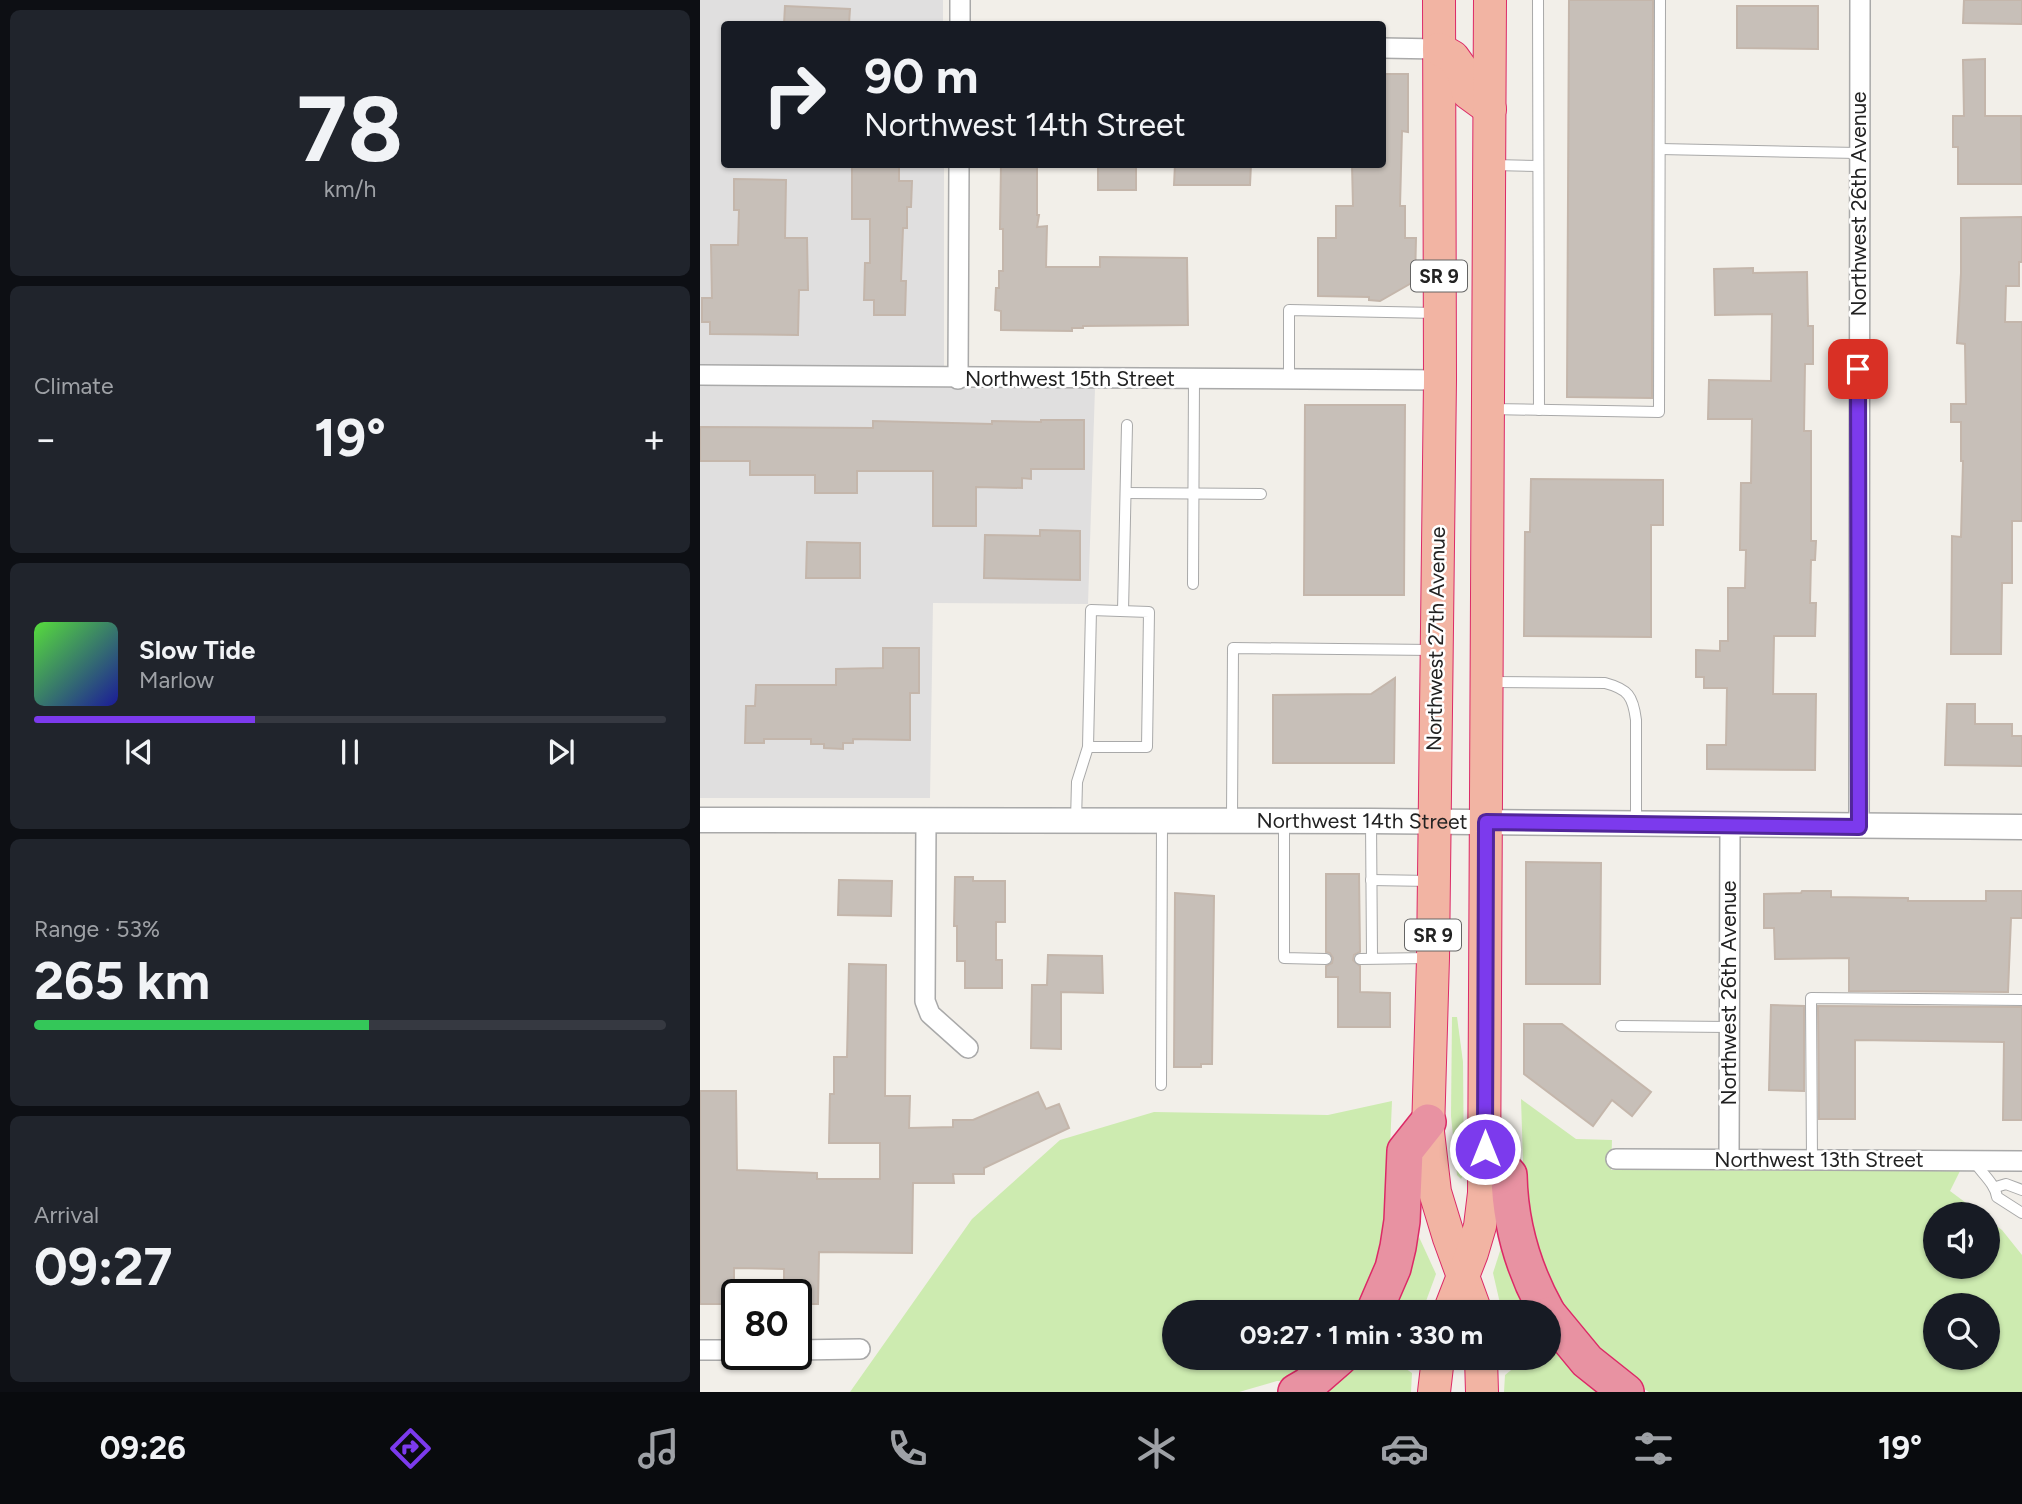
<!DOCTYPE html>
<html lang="en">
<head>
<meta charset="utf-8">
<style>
	:root { --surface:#171b24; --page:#20242c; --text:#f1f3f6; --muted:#9ea1a6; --line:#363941; --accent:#7c3aed }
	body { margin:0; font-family:Figtree,sans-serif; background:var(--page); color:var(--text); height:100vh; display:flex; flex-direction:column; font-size:26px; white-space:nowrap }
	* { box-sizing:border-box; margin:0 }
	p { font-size:23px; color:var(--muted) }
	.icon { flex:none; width:38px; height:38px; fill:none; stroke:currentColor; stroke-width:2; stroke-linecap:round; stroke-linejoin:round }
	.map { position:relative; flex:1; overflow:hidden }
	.panel { display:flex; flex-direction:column; gap:10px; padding:10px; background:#0d0f14; width:700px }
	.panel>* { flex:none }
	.guide { position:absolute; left:21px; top:21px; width:665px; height:147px; border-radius:7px; box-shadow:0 2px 5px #0004; background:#171b24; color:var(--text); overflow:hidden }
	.fabs { position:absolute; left:1223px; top:1202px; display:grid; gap:14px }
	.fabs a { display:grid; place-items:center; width:77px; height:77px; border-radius:50%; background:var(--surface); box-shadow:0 2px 5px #0004; font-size:35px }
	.speed { position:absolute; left:21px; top:1279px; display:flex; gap:14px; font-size:35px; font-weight:700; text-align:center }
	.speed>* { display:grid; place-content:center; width:91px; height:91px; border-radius:50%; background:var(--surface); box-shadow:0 2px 5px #0004; line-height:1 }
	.speed .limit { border:4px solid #111; border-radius:10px; background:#fff; color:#111 }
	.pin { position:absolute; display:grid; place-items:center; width:60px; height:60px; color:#fff; margin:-30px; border-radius:14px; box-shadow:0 4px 10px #0006 }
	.me { position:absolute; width:77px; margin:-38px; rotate:0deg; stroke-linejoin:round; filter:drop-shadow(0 0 5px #0008) }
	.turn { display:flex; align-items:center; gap:24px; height:147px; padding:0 28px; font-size:32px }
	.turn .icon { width:91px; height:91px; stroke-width:2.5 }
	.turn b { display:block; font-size:49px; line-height:60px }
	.big { font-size:52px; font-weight:700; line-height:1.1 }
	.panel .tile { flex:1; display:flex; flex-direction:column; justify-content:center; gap:10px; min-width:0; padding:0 24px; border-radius:10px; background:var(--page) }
	.panel .dial { align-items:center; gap:0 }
	.dial b { font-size:91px; line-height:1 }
	.song { display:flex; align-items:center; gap:21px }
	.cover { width:84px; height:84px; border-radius:10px; background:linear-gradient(135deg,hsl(110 70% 55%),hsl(240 70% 35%)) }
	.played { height:7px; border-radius:4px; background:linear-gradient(90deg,var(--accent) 35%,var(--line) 35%) }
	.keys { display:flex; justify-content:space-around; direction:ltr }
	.heat { display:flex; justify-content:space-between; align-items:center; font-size:38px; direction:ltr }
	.charge { height:10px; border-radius:5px; background:linear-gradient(90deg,#34c759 53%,var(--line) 0) }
	.trip { position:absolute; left:462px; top:1300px; width:399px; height:70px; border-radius:35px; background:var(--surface); box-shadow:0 2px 5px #0004; font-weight:700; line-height:70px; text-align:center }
	.tab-bar { display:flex; height:112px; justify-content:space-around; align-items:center; background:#090b0e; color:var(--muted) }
	.tab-bar .icon { width:49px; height:49px }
	.tab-bar .active { color:var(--accent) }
	.tab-bar b { font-size:32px; color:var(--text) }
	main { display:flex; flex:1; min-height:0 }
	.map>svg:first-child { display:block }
	.residential { fill:#e0dfdf }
	.grass { fill:#cdebb0; fill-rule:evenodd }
	.building { fill:#c7bfb8; stroke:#c4b6ab; stroke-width:2 }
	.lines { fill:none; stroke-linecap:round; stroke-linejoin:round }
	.service-casing { stroke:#a9a9a9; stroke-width:12 }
	.minor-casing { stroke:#a9a9a9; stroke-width:22 }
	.tertiary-casing { stroke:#a9a9a9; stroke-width:27 }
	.trunk-casing { stroke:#dc2a67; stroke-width:34 }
	.motorway-casing { stroke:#dc2a67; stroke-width:38 }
	.service { stroke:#fff; stroke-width:10 }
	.minor { stroke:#fff; stroke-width:19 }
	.tertiary { stroke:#fff; stroke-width:24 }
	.trunk { stroke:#f2b4a3; stroke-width:32 }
	.motorway { stroke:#e892a2; stroke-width:35 }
	.route-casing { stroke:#51269a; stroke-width:18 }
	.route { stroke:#7c3aed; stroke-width:12 }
	.labels { text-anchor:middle; stroke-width:5; stroke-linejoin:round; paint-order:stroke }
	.shield { fill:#fff; stroke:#646464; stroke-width:2 }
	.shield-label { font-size:19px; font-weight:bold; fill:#222 }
	.street-label { font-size:21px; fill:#222; stroke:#fff }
</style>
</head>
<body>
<main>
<section class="panel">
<div class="tile dial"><b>78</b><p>km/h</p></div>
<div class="tile"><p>Climate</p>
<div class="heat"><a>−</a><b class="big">19°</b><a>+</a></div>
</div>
<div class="tile">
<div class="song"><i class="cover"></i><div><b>Slow Tide</b><p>Marlow</p></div></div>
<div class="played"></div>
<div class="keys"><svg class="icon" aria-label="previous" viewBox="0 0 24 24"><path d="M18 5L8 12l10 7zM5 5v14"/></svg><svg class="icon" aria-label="pause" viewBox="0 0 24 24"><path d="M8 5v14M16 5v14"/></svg><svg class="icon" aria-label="next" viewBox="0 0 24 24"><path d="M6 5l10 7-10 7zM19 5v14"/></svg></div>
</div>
<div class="tile"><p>Range · 53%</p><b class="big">265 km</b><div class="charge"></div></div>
<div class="tile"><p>Arrival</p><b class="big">09:27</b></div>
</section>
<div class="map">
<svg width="1322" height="1392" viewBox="0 0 1322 1392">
	<rect width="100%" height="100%" fill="#f2efe9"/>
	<polygon class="residential" points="0,0 243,0 243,24 24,24 24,164 244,165 244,386 395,388 388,604 233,603 230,798 0,798"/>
	<g class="grass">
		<polygon points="752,1017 757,1017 763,1062 764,1173 761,1179 757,1175 751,1116"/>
		<path d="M 821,1099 L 876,1139 L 912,1140 L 911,1170 L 1260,1171 L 1250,1191 L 1281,1214 L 1236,1214 L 1236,1267 L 1288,1267 L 1288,1220 L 1302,1230 L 1322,1255 L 1322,1392 L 949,1392 L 909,1367 L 858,1297 L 835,1250 L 824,1192 ZM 1236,1306 L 1288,1306 L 1288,1358 L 1236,1358 Z"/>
		<polygon points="692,1101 688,1194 679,1257 654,1312 474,1312 474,1358 625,1358 594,1382 577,1381 539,1392 150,1392 272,1219 360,1140 454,1112 628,1115"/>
		<polygon points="719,1237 736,1274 722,1312 691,1312"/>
		<polygon points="801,1248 803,1248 831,1312 802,1312 793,1273"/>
		<polygon points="849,1341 901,1392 804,1392 805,1375 826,1358 849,1358"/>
		<polygon points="659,1358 690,1358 712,1373 711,1392 624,1392"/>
	</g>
	<g class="building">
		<polygon points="869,0 953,0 952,398 867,397"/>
		<polygon points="1264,0 1322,0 1322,24 1263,23"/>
		<polygon points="85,6 150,9 149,24 84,24"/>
		<polygon points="1037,6 1118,6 1118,49 1037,48"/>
		<polygon points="1285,59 1285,116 1321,116 1322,184 1258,184 1258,147 1253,147 1253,116 1264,116 1263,60"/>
		<polygon points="682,74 708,74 708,132 702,131 700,206 705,206 705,238 716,238 715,281 680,301 669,300 669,297 618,296 618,238 636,238 636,206 653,206 652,164 682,164"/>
		<polygon points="152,164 199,164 199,181 212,181 211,207 207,207 207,228 203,228 201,281 206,281 205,315 174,315 174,300 164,300 165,263 170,263 170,219 152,219"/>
		<polygon points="301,164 337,164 337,215 339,215 337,227 347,226 346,267 400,267 400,257 487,258 488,325 383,326 383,328 372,328 372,331 301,330 301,311 295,310 296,288 299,288 299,271 303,271 303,229 300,229"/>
		<rect x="398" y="164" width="38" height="26"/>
		<polygon points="475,164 551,164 550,185 474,185"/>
		<polygon points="34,179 86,180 85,238 107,238 108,290 99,290 98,335 10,334 10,322 2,322 2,298 12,298 11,245 38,245 39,210 34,210"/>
		<polygon points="1322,217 1322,262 1319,262 1319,286 1306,286 1305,322 1322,322 1322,521 1312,521 1312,583 1302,583 1301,654 1251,654 1252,536 1261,537 1263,461 1261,461 1261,422 1251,422 1251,404 1266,404 1265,344 1257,343 1261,273 1261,218"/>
		<polygon points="1053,268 1053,273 1107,272 1108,326 1113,326 1113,364 1105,364 1104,431 1111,431 1111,541 1116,541 1115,560 1111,560 1110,603 1116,603 1115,636 1074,636 1073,694 1116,694 1115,770 1007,769 1007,745 1026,745 1027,688 1004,688 1004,677 996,677 996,650 1020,651 1020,641 1028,641 1028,588 1045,588 1046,550 1040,550 1041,483 1051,483 1052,419 1008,419 1009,380 1071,381 1072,314 1015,315 1014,269"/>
		<polygon points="605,405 705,405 704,595 604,595"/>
		<polygon points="341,420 384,420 384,469 331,469 331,479 322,478 322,488 276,487 276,526 233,526 233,471 157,471 157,493 115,493 115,475 50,475 50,461 0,461 0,427 173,428 173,421 292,424 292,421 341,422"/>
		<polygon points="831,479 963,480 963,525 951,525 951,637 824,636 825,532 830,532"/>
		<polygon points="340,530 380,531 380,580 284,578 285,535 340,536"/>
		<polygon points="107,542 160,543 160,578 106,578"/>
		<polygon points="183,648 219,648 219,693 210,693 210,740 153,739 153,743 143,743 143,749 124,748 124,744 111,744 111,739 64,739 64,743 45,743 46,706 55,706 56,685 136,685 136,669 183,668"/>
		<polygon points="695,678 694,763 573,763 573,695 671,694"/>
		<polygon points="1247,704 1275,704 1275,724 1312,724 1312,736 1322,736 1322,766 1245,765"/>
		<polygon points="826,862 901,863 900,984 826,984"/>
		<polygon points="626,874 659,874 660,952 654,955 653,960 660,966 660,992 690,993 690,1027 638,1027 638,977 626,977 626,966 632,963 633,958 630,953 626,952"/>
		<polygon points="255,877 273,877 273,881 305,881 305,922 296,922 296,960 302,960 302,988 265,988 265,961 257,961 257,926 254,926"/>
		<polygon points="139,880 192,881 191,916 138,915"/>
		<polygon points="1102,891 1131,891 1131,897 1208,898 1208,901 1286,901 1286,891 1322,891 1322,918 1311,918 1308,992 1149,991 1149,958 1075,959 1074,928 1064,928 1064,894 1101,893"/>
		<polygon points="475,893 514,896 512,1064 501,1064 501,1067 474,1067"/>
		<polygon points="348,955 402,956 403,993 361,992 361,1049 331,1048 332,985 347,985"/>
		<polygon points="149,964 186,965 185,1096 210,1096 209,1128 253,1127 253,1120 273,1120 338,1092 346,1109 359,1104 369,1128 284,1168 284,1174 253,1174 254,1183 213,1183 212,1253 119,1252 118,1304 96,1304 96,1295 84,1295 84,1269 34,1268 34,1304 0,1304 0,1091 36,1091 37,1170 117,1173 117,1179 180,1179 180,1143 129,1143 130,1094 134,1094 134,1057 147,1057"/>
		<polygon points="1071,1005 1104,1006 1104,1091 1069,1090"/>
		<polygon points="1118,1006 1322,1007 1322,1120 1303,1120 1304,1042 1155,1040 1155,1119 1119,1119"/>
		<polygon points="824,1024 862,1024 951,1092 932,1116 912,1100 893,1126 824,1074"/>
	</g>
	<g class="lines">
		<g class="service-casing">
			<g id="service">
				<polyline points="838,0 839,410"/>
				<polyline points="960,149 1158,153"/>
				<polyline points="794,165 838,166"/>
				<polyline points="589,380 589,310 736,313"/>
				<polyline points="791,409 959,412 960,0"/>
				<polyline points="426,493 561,494"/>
				<polyline points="493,584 494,379"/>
				<polyline points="423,611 427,425"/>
				<path d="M 791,682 L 905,683 C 928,689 933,696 936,720 L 936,823"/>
				<polyline points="532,819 533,648 732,650"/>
				<polyline points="376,821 377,782 388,747 391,610 449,612 447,747 388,747"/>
				<polyline points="671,821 672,957"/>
				<polyline points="584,822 584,958 626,959"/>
				<polyline points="671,880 730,881"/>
				<polyline points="660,959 729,958"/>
				<polyline points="921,1026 1029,1027"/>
				<polyline points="461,1085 462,822"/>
				<polyline points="1112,1160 1111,998 1322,1000"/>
				<path d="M 1274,1161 C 1281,1173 1295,1183 1297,1197 L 1322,1213"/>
				<polyline points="1296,1187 1306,1184 1322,1190"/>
			</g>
		</g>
		<g class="minor-casing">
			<g id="minor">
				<polyline points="260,0 260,24"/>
				<polyline points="682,48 739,49"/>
				<polyline points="0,375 740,380"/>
				<polyline points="258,379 259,164"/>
				<polyline points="226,821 225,1001 230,1014 268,1048"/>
				<polyline points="1159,827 1160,0"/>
				<polyline points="916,1159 1322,1161"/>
				<polyline points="1029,1159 1030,826"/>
				<polyline points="0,1350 37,1350"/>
				<polyline points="96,1350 160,1349"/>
			</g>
		</g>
		<g class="tertiary-casing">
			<g id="tertiary">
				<path id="s1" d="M 0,820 L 671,821 L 1322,827"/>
			</g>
		</g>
		<g class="trunk-casing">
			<g id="trunk">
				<polyline points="739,0 740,380 733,958 728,1132 735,1192 749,1238 776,1312"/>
				<polyline points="739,49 753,57 763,71 768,93 790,109"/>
				<polyline points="749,1312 772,1253 780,1226 784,1193 790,0"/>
				<polyline points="781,1358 782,1392"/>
				<polyline points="734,1392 738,1358"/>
			</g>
		</g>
		<g class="motorway-casing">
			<g id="motorway">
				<path d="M 785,1149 L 809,1175 C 810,1225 823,1269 847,1312"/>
				<polyline points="674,1312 693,1268 698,1247 702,1221 705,1151 728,1122"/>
				<polyline points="849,1315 887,1361 926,1392"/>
				<polyline points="596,1392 608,1385 639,1358"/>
			</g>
		</g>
		<use href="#service" class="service"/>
		<use href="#minor" class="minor"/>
		<use href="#tertiary" class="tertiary"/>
		<use href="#trunk" class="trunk"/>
		<use href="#motorway" class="motorway"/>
	</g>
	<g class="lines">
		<g class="route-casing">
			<polyline id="route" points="785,1149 786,822 1159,827 1158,369"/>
		</g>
		<use href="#route" class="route"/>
	</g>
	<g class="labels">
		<g class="shield">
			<rect x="711" y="260.5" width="56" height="31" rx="5"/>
			<rect x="705" y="919.5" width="56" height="31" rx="5"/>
		</g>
		<g class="shield-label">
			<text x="739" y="283">SR 9</text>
			<text x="733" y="942">SR 9</text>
		</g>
		<g class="street-label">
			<text transform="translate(1159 204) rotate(-90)" y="7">Northwest 26th Avenue</text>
			<text x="370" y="386">Northwest 15th Street</text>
			<text transform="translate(736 639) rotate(-89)" y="7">Northwest 27th Avenue</text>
			<text dy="7" stroke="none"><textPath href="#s1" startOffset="662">Northwest 14th Street</textPath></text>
			<text transform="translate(1029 993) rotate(-90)" y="7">Northwest 26th Avenue</text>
			<text x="1119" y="1167">Northwest 13th Street</text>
		</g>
	</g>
</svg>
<div class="fabs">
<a><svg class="icon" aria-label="sound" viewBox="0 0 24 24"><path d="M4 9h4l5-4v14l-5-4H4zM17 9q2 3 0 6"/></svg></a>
<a><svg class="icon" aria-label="search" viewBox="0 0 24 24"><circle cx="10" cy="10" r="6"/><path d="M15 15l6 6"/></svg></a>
</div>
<div class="speed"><div class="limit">80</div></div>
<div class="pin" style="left:1158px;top:369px;background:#d93025"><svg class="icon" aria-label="arrive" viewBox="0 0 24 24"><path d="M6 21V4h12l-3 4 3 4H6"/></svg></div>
<svg class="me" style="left:785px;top:1149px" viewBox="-20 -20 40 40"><circle r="17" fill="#7c3aed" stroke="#fff" stroke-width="3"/><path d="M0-11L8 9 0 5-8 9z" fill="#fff"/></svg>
<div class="trip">09:27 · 1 min · 330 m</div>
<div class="guide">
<div class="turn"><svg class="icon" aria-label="right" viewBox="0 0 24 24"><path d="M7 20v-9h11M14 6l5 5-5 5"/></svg><div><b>90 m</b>Northwest 14th Street</div></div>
</div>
</div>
</main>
<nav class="tab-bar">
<b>09:26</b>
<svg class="icon active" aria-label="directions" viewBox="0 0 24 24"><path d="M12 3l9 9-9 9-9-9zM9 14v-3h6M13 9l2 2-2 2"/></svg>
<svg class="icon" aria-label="music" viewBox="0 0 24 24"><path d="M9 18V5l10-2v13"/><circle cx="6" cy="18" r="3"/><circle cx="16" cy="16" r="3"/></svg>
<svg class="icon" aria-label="phone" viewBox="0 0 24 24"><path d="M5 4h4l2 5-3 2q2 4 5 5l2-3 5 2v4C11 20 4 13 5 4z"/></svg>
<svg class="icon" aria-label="climate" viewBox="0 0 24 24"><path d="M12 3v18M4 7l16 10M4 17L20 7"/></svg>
<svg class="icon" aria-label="car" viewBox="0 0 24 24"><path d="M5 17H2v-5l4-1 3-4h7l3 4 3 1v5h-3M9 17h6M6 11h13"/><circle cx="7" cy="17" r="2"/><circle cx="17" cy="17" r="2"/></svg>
<svg class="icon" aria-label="filters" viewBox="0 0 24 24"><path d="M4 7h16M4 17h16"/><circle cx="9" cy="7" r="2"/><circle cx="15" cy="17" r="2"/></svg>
<b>19°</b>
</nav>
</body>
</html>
